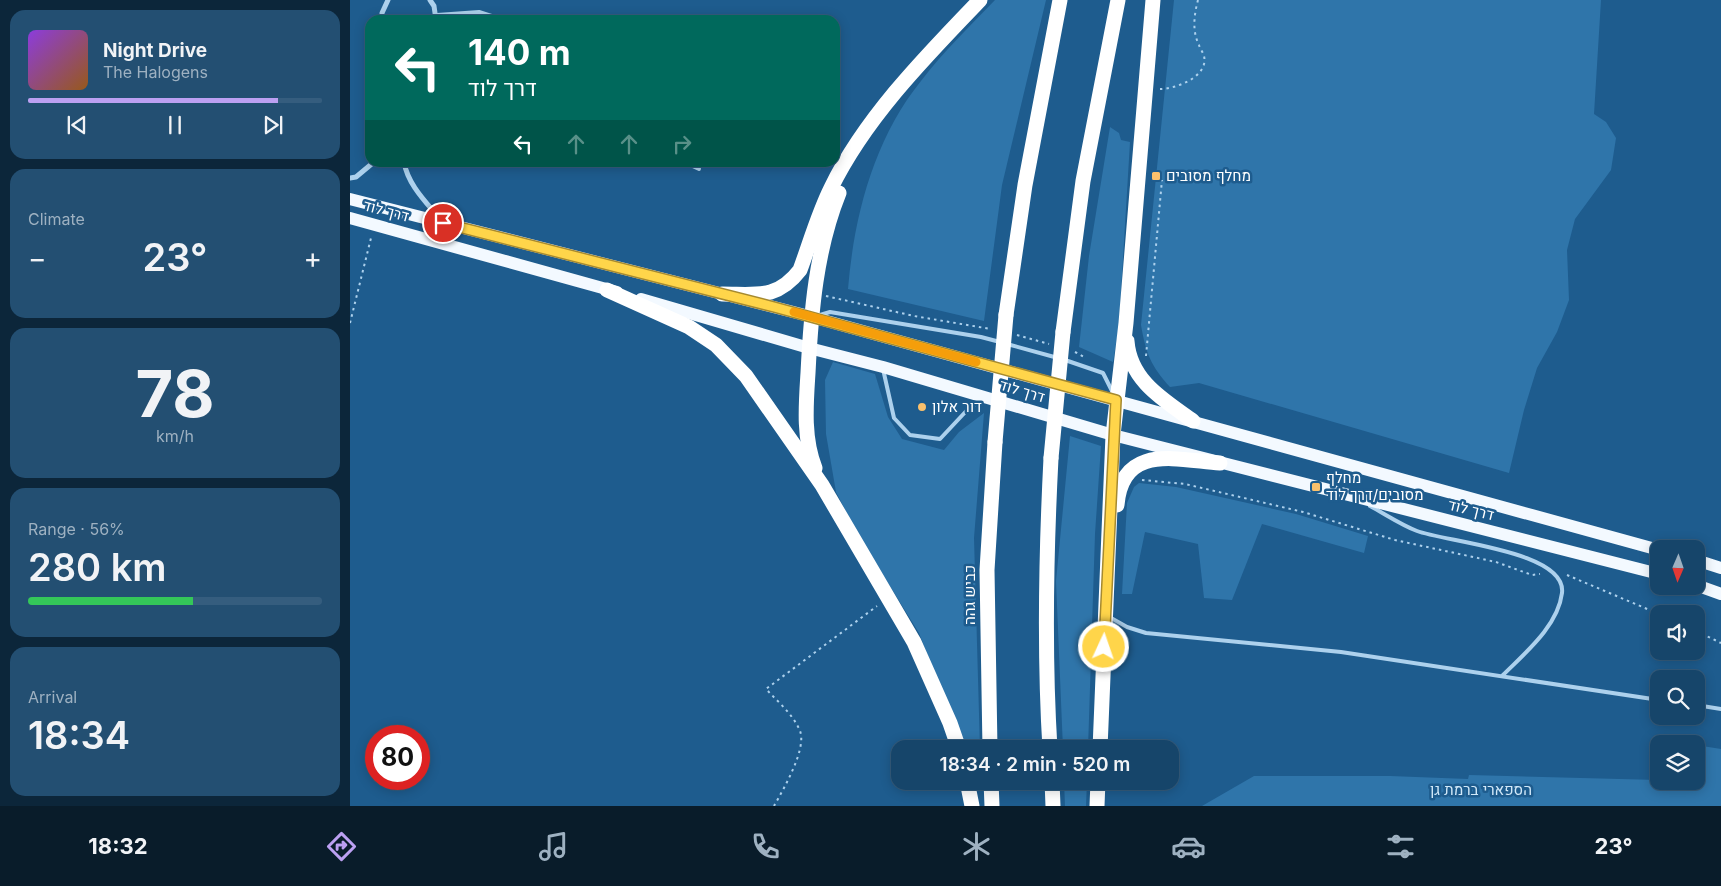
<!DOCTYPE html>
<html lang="en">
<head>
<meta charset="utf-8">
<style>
	:root { --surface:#16456a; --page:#234f72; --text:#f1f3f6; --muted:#9eb1c1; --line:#355d7e; --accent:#bca0f2 }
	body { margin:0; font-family:Inter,Heebo,sans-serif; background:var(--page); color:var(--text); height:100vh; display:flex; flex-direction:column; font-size:19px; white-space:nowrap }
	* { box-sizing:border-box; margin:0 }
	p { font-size:16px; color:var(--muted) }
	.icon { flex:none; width:28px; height:28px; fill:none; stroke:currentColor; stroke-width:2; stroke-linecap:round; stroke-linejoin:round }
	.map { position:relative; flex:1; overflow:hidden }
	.panel { display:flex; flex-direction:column; gap:10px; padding:10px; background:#0c263a; width:350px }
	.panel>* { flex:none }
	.banner { position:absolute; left:15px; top:15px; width:475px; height:152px; border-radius:15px; box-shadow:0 2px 12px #0003,0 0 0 1px var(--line); background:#00695c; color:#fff; overflow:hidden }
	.needle { width:32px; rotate:182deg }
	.fabs { position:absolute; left:1300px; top:540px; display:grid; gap:10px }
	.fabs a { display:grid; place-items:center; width:55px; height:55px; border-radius:10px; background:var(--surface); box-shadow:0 2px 12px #0003,0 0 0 1px var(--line); font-size:25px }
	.speed { position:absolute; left:15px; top:725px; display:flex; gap:10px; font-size:25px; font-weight:700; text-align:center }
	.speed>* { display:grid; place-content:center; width:65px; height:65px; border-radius:50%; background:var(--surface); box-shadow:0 2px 12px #0003,0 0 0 1px var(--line); line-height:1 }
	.speed .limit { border:8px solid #d22; background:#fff; color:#111 }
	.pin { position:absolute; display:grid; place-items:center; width:42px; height:42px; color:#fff; margin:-21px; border:2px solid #fff; border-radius:50%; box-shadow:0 1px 5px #0007 }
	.me { position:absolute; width:55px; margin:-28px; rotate:3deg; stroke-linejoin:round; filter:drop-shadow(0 0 4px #0008) }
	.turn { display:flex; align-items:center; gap:18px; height:105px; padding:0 20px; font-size:22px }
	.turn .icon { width:65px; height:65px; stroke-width:2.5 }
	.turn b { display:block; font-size:35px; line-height:42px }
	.lanes { display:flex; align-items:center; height:48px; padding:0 20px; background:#0003; justify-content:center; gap:25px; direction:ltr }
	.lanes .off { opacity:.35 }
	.big { font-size:38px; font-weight:600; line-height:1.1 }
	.panel .widget { flex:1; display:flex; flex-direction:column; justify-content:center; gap:8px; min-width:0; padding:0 18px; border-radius:15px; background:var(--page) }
	.panel .dial { align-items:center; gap:0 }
	.dial b { font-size:65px; line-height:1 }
	.song { display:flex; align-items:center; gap:15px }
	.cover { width:60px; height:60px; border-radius:8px; background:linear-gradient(135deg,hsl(270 70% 55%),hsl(30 70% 35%)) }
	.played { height:5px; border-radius:2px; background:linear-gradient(90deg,var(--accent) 85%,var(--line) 85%) }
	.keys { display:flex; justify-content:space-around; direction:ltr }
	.heat { display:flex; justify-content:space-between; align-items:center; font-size:28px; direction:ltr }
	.charge { height:8px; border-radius:4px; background:linear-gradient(90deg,#34c759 56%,var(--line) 0) }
	.trip { position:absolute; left:541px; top:740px; width:288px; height:50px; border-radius:15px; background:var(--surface); box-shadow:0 2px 12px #0003,0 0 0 1px var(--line); font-weight:600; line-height:50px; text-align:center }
	.tab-bar { display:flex; height:80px; justify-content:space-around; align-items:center; background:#091c2a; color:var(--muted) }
	.tab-bar .icon { width:35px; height:35px }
	.tab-bar .on { color:var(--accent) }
	.tab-bar b { font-size:22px; color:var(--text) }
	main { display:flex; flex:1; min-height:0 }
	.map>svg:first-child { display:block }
	.green { fill:#2f75aa }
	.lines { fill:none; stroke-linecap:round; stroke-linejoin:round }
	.path { stroke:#add1ed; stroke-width:2; stroke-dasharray:2.5 4; stroke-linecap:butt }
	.lane { stroke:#add1ed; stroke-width:4 }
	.street { stroke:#add1ed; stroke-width:5 }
	.primary { stroke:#f3f9ff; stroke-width:12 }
	.highway { stroke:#fff; stroke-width:15 }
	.highway-bridge { stroke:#fff; stroke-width:15 }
	.route-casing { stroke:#a68a30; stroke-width:12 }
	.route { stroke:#ffd54a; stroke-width:9 }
	.slow { stroke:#f59e0b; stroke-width:9 }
	.poi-dot { fill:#fbc16c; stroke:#1e5c8e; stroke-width:2 }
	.labels { text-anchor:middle; stroke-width:5; stroke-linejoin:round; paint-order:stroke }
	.poi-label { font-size:15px; fill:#fff; stroke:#1e5c8e; text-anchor:start }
	.street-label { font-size:15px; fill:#fff; stroke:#1e5c8e }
	.park-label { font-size:15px; fill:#d2e9f9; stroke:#1e5c8e }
</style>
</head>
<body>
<main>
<section class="panel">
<div class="widget">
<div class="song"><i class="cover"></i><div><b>Night Drive</b><p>The Halogens</p></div></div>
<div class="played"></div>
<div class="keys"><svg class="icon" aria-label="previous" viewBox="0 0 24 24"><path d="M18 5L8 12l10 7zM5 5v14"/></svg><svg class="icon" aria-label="pause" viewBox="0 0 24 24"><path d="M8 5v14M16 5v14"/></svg><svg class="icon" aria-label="next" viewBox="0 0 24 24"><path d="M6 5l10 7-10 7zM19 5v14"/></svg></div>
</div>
<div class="widget"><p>Climate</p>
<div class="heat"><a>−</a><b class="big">23°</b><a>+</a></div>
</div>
<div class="widget dial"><b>78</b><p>km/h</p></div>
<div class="widget"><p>Range · 56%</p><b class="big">280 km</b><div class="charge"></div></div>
<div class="widget"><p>Arrival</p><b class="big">18:34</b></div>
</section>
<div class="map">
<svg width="1371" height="806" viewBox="0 0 1371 806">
	<rect width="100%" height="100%" fill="#1e5c8e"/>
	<g class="green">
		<path d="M 645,0 L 696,0 L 652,185 L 634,321 L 498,289 C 504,216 524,139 571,81 C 593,52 620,26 645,0 Z"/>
		<path d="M 824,0 L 1251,0 L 1244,114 L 1256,122 L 1266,138 L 1261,170 L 1225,219 L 1217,250 L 1219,300 L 1207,332 L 1187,368 L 1174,410 L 1159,473 L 849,383 L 820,387 C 801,366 796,354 791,325 Z"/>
		<polygon points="760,127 769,133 771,140 780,142 769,325 763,362 729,347 739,256"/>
		<polygon points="483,362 525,374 538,417 552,439 594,450 609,432 634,413 624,538 630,749 614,749 569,633 507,533 486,492 476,434 475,380"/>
		<polygon points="720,436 751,446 745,534 738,749 713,749 706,581"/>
		<polygon points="789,483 826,487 946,514 1018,536 1014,553 912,524 882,600 854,598 848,544 795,532 782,594 772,594 777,503 784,487"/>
		<polygon points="1346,745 1371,749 1371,806 852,806 904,776 1040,776 1118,779 1119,775 1346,781"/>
		<polygon points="714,781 737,781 736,806 715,806"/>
	</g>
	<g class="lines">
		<g class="path">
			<path d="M 810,89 C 825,89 859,77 854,56 C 853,52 850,49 849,45 C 842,31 844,15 848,0"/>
			<polyline points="476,296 564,316 641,329"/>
			<polyline points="0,323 21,238"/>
			<polyline points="667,335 699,344"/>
			<polyline points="725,352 736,358"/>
			<polyline points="796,356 812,180"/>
			<polyline points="792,480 835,484 953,512 1045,540 1146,562 1182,575 1190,574"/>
			<polyline points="1217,575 1309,614"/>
			<polyline points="1346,631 1371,643"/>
			<path d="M 424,806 C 433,790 457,749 450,731 C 443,714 428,702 416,689 L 527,606"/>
		</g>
		<g class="lane">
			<polyline points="87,15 129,12 154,20"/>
			<polyline points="334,162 349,169"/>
			<polyline points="470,315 480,312 631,337 650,342"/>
			<polyline points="657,344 708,358"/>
			<polyline points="715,360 753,373 763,393"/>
			<polyline points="533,369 544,418 560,435 590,439 620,407 634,400"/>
			<path d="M 1020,506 C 1035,514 1051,525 1067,531 C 1096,542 1217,551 1212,593 C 1208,626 1175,653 1153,675"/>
			<polyline points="761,618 777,627 796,633 991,652 1309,700"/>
			<polyline points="1346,705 1371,709"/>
		</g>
		<g class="street">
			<polyline points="80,0 84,6 86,20"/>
			<polyline points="32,20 32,13 38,0"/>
			<path d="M 54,162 C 58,185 76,202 90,219"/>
			<polyline points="0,178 6,177 24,162"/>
		</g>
		<g class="primary">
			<polyline points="0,199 451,314 1309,550"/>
			<polyline points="0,218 267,292"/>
			<polyline points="291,299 459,348 533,367 763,435 1309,574"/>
			<polyline points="1346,560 1371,568"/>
			<polyline points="1346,585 1371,594"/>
		</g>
		<g class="highway">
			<polyline points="257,290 339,327 366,345 396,376 472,485 564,642 600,723 609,749"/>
			<path d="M 372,294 C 406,294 427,300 450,270 C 460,243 468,214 481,188 C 515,118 576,56 630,0"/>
			<polyline points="656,315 675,185 710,0"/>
			<polyline points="713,332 733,181 768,0"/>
			<path d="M 777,341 C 780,381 814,400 843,421"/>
			<path d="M 465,468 C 453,438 456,404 458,373 C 461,312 466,250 489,193"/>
			<path d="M 767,505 C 772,443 827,460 870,463"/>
			<polyline points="640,749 637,570 645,442"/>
			<path d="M 700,749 C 694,652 696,555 701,458"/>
			<polyline points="750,749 763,435 776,323 803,0"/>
			<polyline points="617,781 622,806"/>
			<polyline points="641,781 642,806"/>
			<polyline points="702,781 703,806"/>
			<polyline points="747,806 748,781"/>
		</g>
		<g class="highway-bridge">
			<polyline points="645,442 656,315"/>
			<polyline points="701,458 713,332"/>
		</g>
	</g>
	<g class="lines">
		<g class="route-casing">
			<polyline id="route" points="93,223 424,307 766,400 754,647"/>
		</g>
		<use href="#route" class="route"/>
		<polyline class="slow" points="444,312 626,362"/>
	</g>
	<g class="poi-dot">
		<rect x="801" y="171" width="10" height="10" rx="2.5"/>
		<circle cx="572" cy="407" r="5"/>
		<rect x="961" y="482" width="10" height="10" rx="2.5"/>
	</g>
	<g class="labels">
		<g class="poi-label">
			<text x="816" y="181">מחלף מסובים</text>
			<text x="582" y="412">דור אלון</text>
			<text x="976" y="483">מחלף<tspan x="976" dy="17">מסובים/דרך לוד</tspan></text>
		</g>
		<g class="street-label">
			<text transform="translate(36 211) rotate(15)" y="5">דרך לוד</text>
			<text transform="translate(672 391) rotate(17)" y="5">דרך לוד</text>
			<text transform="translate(1121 510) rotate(14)" y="5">דרך לוד</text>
			<text transform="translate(620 595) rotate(-90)" y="5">כביש גהה</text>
		</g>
		<g class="park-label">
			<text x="1131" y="795">הספארי ברמת גן</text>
		</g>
	</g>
</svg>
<div class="fabs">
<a><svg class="needle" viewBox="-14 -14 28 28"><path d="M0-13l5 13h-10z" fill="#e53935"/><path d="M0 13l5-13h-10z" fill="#9eb1c1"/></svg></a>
<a><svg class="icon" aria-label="sound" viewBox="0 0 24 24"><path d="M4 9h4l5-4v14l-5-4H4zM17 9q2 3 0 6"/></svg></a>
<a><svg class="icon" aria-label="search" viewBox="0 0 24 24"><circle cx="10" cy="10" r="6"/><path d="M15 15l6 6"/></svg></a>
<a><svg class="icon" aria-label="layers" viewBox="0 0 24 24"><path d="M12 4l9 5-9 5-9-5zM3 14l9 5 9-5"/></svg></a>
</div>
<div class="speed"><div class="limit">80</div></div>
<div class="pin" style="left:93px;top:223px;background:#d93025"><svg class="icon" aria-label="arrive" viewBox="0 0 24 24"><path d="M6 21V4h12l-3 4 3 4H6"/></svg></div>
<svg class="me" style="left:754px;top:647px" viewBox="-20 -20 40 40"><circle r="17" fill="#ffd54a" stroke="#fff" stroke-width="3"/><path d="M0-11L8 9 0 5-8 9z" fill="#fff"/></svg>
<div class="trip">18:34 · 2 min · 520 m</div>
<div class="banner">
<div class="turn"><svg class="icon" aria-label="left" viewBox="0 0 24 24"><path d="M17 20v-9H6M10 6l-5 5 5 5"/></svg><div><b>140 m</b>דרך לוד</div></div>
<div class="lanes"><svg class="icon" aria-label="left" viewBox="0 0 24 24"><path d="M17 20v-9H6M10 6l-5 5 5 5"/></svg><svg class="icon off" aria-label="ahead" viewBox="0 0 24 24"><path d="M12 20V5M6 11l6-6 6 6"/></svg><svg class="icon off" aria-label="ahead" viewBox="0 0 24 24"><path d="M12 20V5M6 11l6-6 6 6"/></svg><svg class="icon off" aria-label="right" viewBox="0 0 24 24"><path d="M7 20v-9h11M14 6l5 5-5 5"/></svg></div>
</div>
</div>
</main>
<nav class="tab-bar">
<b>18:32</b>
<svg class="icon on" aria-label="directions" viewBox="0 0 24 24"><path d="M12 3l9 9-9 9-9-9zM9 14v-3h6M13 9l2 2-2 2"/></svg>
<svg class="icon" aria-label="music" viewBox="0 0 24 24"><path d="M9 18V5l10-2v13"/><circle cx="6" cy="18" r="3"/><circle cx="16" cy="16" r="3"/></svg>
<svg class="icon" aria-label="phone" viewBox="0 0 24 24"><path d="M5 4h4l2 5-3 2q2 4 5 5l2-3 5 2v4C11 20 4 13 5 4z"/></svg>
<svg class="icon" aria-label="climate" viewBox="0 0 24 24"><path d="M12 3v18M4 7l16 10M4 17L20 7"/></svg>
<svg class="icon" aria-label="car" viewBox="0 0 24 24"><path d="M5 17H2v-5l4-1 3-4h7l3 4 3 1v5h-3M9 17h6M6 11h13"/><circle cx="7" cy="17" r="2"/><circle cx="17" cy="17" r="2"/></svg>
<svg class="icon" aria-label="filters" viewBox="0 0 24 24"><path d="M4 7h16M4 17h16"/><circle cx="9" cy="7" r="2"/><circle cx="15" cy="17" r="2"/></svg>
<b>23°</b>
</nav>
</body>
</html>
